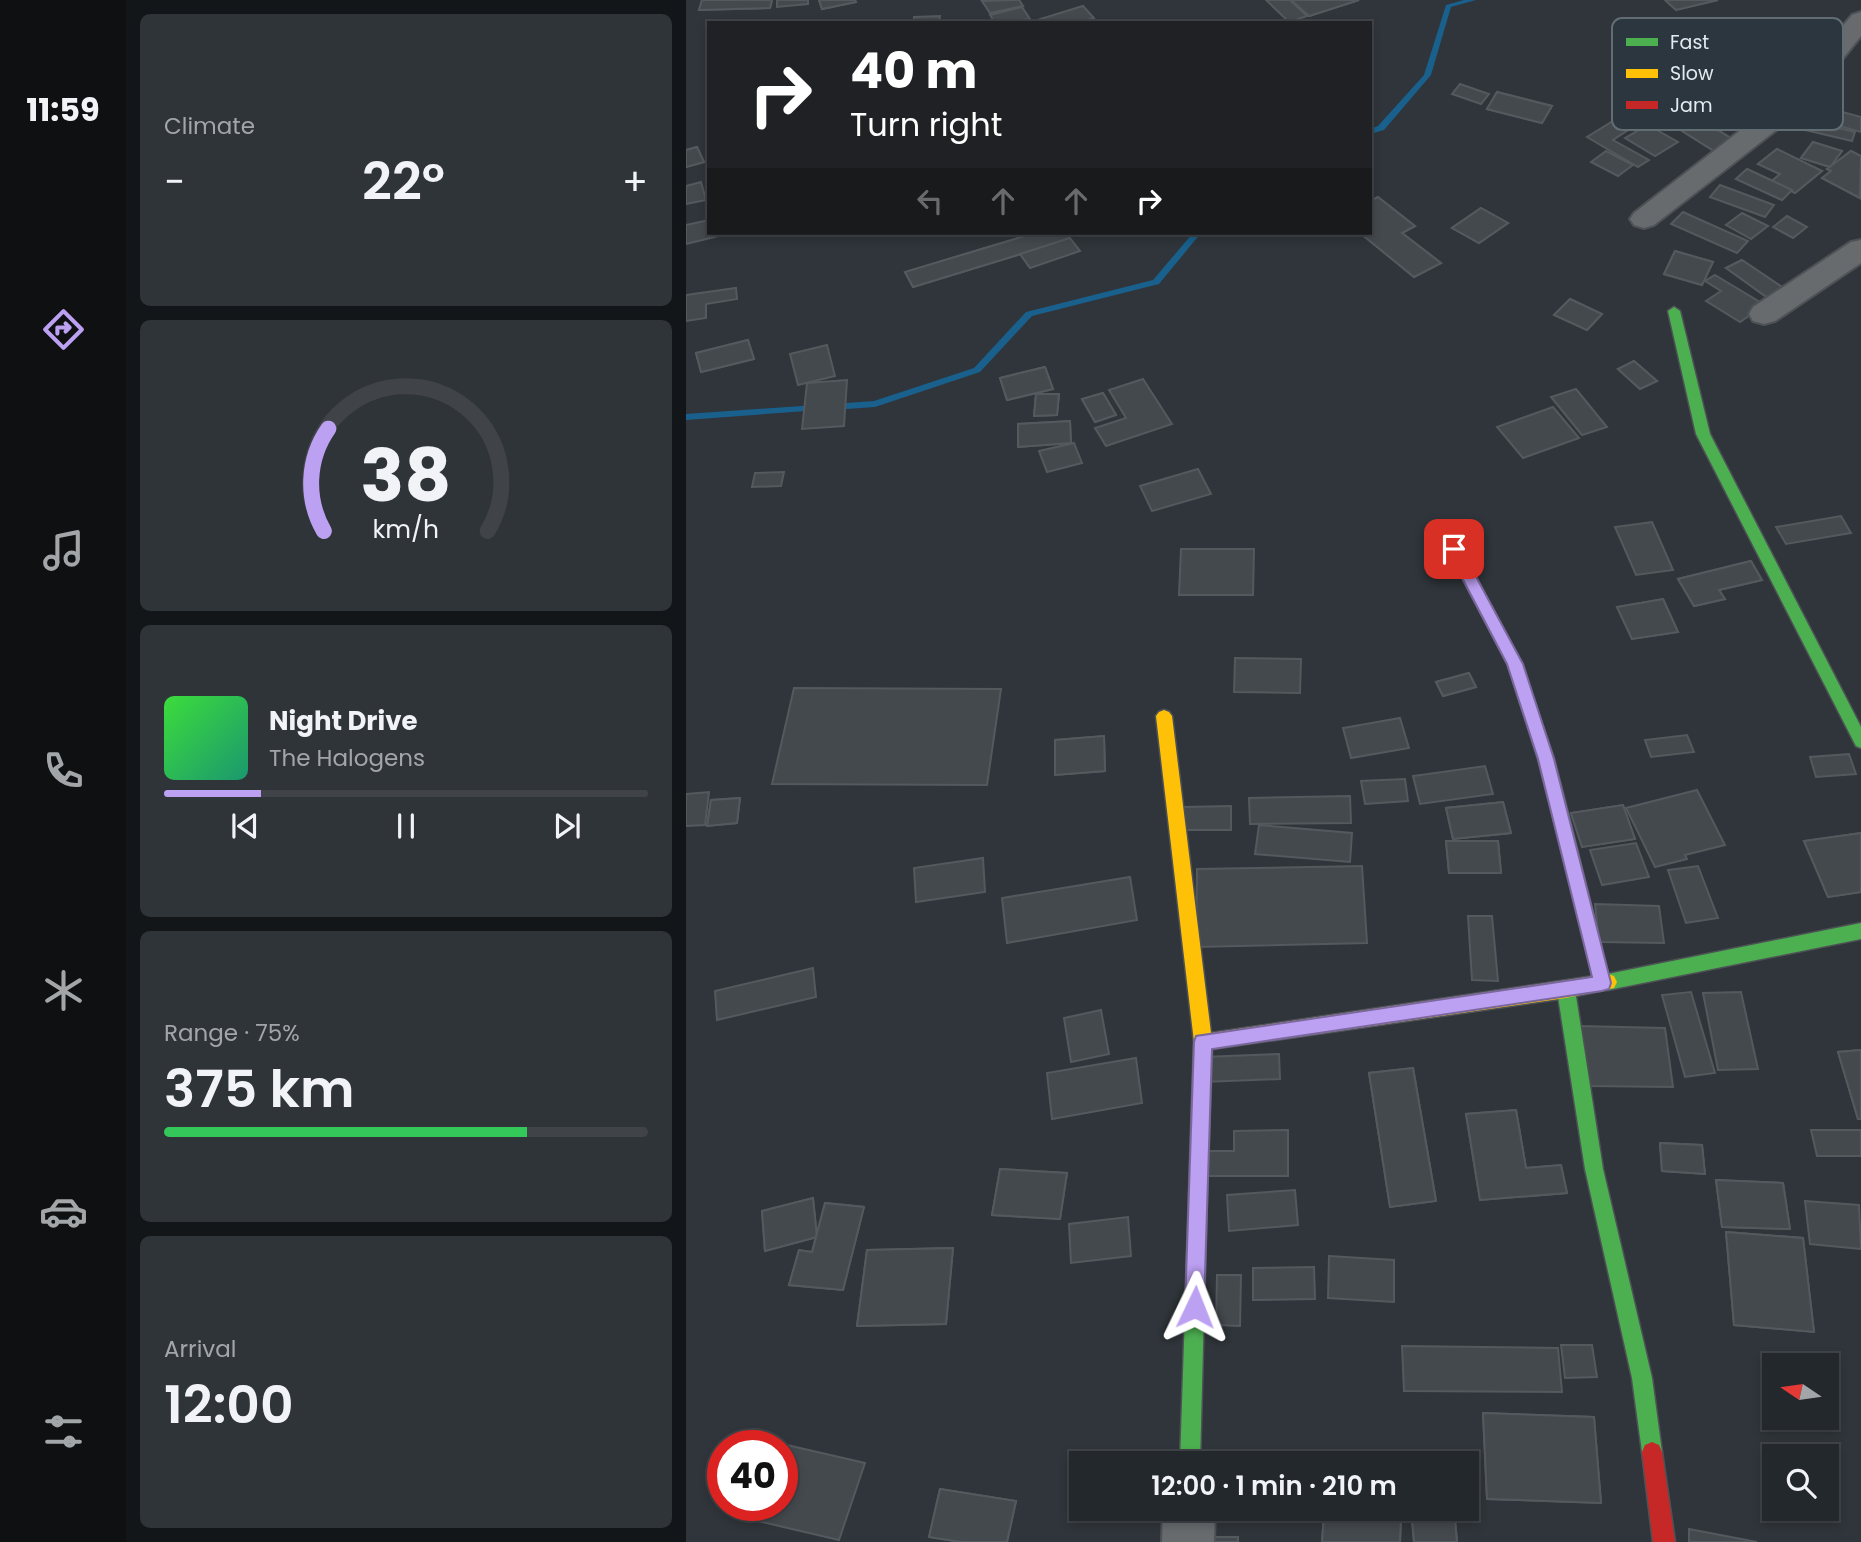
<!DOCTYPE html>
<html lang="en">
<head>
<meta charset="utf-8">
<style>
	:root { --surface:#23282c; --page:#2f3438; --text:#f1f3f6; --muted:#a3a6a9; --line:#404448; --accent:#bca0f2 }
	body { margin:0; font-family:Poppins,sans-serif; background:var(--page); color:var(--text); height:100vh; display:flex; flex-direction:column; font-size:26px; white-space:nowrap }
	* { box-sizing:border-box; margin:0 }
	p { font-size:23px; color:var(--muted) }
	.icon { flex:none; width:38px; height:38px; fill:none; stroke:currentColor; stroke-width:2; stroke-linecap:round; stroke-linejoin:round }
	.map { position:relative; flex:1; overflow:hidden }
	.details { display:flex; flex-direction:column; gap:14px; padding:14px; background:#131618; width:560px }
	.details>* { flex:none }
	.top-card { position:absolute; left:21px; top:21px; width:665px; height:214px; border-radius:0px; box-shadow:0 4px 10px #0003,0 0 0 2px var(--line); background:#202124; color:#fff; overflow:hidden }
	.needle { width:46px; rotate:283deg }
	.controls { position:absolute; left:1076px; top:1353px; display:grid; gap:14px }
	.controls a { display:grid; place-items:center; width:77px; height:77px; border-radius:0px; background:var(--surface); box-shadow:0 4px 10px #0003,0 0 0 2px var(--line); font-size:35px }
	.speed { position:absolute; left:21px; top:1430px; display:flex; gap:14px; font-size:35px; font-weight:700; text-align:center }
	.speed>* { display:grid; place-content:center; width:91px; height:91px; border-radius:50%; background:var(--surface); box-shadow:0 4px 10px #0003,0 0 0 2px var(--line); line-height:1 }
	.speed .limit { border:10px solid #d22; background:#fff; color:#111 }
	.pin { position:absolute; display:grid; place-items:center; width:60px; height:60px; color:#fff; margin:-30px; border-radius:14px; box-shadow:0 4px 10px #0006 }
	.me { position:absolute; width:77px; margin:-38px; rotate:2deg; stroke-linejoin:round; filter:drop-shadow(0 0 5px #0008) }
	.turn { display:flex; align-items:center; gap:24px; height:147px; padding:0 28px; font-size:32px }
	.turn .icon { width:91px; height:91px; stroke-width:2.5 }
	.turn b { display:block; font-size:49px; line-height:60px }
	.lanes { display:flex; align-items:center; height:66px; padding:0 28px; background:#0003; justify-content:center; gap:35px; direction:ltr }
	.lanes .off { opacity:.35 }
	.big { font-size:52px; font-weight:600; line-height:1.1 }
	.details .tile { flex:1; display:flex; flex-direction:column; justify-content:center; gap:10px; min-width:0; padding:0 24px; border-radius:10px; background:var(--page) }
	.details .dial { align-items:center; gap:0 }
	.dial svg { height:182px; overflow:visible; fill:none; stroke:var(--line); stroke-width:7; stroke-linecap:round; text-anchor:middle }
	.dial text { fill:var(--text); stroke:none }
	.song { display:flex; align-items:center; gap:21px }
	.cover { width:84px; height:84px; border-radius:10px; background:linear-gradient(135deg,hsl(120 70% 55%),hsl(160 70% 35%)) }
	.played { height:7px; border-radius:4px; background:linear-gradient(90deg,var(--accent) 20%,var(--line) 20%) }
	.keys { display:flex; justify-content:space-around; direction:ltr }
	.heat { display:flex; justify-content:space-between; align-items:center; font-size:38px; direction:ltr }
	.charge { height:10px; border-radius:5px; background:linear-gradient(90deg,#34c759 75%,var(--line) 0) }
	.trip { position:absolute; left:383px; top:1451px; width:410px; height:70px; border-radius:0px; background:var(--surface); box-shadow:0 4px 10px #0003,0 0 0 2px var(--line); font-weight:600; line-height:70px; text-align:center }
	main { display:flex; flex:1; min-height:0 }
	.tab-bar { display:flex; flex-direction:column; width:126px; justify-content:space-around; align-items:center; background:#0e1012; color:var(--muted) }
	.tab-bar .icon { width:49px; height:49px }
	.tab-bar .selected { color:var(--accent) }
	.tab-bar b { font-size:32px; color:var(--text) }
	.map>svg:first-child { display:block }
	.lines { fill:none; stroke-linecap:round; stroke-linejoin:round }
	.stream { fill:#19608d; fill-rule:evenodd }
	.building { fill:#44494e; stroke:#54595e; stroke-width:2 }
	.street-casing { stroke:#4d5256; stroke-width:4 }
	.fast-casing { stroke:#4d5256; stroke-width:3 }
	.slow-casing { stroke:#4d5256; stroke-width:3 }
	.jam-casing { stroke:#4d5256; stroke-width:3 }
	.street { fill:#676b6d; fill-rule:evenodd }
	.fast { fill:#4caf50; fill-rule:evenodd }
	.slow { fill:#ffc107; fill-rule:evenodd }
	.jam { fill:#c62828; fill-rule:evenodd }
	.route { fill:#bca0f2; stroke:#7a689d; stroke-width:2 }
	.key { fill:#2b363e; stroke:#626c73; stroke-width:2 }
	.key-label { font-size:19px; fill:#e3eaf0 }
</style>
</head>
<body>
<main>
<nav class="tab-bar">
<b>11:59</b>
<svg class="icon selected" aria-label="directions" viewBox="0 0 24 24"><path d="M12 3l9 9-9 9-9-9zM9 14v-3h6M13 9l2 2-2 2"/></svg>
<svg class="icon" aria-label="music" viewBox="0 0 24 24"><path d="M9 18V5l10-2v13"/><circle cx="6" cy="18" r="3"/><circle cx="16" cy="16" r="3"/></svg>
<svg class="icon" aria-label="phone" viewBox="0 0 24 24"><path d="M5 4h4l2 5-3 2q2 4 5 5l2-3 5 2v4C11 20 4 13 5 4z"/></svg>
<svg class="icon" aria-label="climate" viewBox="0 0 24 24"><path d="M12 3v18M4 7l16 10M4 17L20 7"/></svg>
<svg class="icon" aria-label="car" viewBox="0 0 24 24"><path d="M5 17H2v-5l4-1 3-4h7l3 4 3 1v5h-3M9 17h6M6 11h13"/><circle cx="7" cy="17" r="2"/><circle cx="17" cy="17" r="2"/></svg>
<svg class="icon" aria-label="filters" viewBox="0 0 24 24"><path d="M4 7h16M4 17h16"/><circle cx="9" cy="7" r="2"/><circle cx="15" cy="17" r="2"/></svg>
</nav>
<section class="details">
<div class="tile"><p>Climate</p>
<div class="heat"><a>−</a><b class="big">22°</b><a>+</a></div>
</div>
<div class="tile dial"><svg viewBox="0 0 100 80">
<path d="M14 69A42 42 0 1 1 86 69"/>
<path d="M14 69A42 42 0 0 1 16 24" stroke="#bca0f2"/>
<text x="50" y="56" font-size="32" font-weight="700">38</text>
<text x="50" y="72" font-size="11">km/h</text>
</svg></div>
<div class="tile">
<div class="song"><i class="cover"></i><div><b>Night Drive</b><p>The Halogens</p></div></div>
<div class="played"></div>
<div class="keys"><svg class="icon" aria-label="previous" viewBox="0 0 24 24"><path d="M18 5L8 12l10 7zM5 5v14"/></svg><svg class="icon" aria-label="pause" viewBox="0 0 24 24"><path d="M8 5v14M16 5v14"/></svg><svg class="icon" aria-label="next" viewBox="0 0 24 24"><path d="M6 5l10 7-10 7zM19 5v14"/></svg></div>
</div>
<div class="tile"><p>Range · 75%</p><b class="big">375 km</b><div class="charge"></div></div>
<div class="tile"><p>Arrival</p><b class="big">12:00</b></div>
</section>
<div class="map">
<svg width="1175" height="1542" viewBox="0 0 1175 1542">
	<rect width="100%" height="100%" fill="#2f353a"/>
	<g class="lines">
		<g class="stream">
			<polygon points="778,0 790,0 765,7 745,75 698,130 684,134 684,129 692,126 738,75 760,5"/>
			<polygon points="507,233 515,233 473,284 346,316 294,372 189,407 146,410 142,407 146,404 188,401 288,368 340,312 467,280"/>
			<polygon points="130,405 133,406 133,410 0,420 0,414"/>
		</g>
	</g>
	<g class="building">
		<polygon points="16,0 86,0 84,8 13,10"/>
		<polygon points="16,0 86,0 84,8 13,10"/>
		<polygon points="91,0 122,0 122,4 91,7"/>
		<polygon points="133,0 169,0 170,2 136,9"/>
		<polygon points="133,0 169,0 170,2 136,9"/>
		<polygon points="333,0 337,6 304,13 296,1"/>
		<polygon points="333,0 337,6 304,13 296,1"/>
		<polygon points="580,0 604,0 621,16 603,22"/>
		<polygon points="605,0 673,0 623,16"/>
		<polygon points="605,0 673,0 623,16"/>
		<polygon points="979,0 1032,0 990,10"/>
		<polygon points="979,0 1032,0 990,10"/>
		<polygon points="397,6 408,18 393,23 353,23 351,20"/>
		<polygon points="336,7 344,19 309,23 304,15"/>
		<polygon points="254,16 253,23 228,23 228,17"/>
		<polygon points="774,84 803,94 795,104 766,94"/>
		<polygon points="811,92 866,106 856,123 801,109"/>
		<polygon points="811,92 866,106 856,123 801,109"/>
		<polygon points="1149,110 1175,117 1175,132 1143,123"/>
		<polygon points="1002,112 1048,140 1028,151 982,122"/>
		<polygon points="1002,112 1048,140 1028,151 982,122"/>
		<polygon points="940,113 956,121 927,140 963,160 952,167 901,137"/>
		<polygon points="1119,120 1169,132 1166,141 1115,129"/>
		<polygon points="962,125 992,142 969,156 939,138"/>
		<polygon points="1127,142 1156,151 1144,167 1115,158"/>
		<polygon points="1127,142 1156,151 1144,167 1115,158"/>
		<polygon points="11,147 18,162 0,167 0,150"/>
		<polygon points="11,147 18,162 0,167 0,150"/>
		<polygon points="1091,149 1136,171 1109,193 1086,181 1094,174 1072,164"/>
		<polygon points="1091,149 1136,171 1109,193 1086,181 1094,174 1072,164"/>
		<polygon points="920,151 947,165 932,176 905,162"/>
		<polygon points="1165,151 1175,156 1174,198 1136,178 1145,171 1141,169"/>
		<polygon points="1165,151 1175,156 1174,198 1136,178 1145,171 1141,169"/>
		<polygon points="1061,169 1106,190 1096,200 1050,179"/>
		<polygon points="1061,169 1106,190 1096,200 1050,179"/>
		<polygon points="15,182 20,200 0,204 0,186"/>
		<polygon points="1034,185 1088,205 1079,217 1024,197"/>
		<polygon points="692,197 729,226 716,233 755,263 728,277 674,233 684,233 684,201"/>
		<polygon points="692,197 729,226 716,233 755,263 728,277 674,233 684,233 684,201"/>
		<polygon points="795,208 822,223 793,243 766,228"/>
		<polygon points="795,208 822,223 793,243 766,228"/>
		<polygon points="997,212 1062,241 1051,253 985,224"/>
		<polygon points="1056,213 1082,226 1065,239 1040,225"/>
		<polygon points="1101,216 1121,227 1107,238 1087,227"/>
		<polygon points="23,220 23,233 41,234 0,244 0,225"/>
		<polygon points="349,233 380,233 384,239 227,287 219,272"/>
		<polygon points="349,233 380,233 384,239 227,287 219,272"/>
		<polygon points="384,238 394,251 344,268 334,254"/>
		<polygon points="989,251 1027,262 1016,285 978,274"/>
		<polygon points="989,251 1027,262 1016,285 978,274"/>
		<polygon points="1056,260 1102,291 1086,301 1040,268"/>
		<polygon points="1056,260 1102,291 1086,301 1040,268"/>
		<polygon points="1029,275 1079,305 1054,322 1020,301 1035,291 1019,281"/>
		<polygon points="50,288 51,299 20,304 20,318 0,321 0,295"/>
		<polygon points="884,299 916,314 901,330 868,315"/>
		<polygon points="884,299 916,314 901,330 868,315"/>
		<polygon points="62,340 68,359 15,372 10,353"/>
		<polygon points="62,340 68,359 15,372 10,353"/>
		<polygon points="141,345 149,376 112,385 104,354"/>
		<polygon points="948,361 971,381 954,389 932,369"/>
		<polygon points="948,361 971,381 954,389 932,369"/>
		<polygon points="359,367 367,389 321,400 314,378"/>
		<polygon points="359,367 367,389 321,400 314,378"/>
		<polygon points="457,379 486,424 420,446 409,428 440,418 423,390"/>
		<polygon points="161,380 158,426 116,429 121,383"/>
		<polygon points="890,389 921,427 896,435 865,397"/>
		<polygon points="417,393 430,415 409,422 396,399"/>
		<polygon points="417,393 430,415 409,422 396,399"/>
		<polygon points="350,394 373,394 371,415 348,416"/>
		<polygon points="350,394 373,394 371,415 348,416"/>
		<polygon points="867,407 893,438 837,458 811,427"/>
		<polygon points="384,421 385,443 332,447 332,424"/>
		<polygon points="384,421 385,443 332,447 332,424"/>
		<polygon points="388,443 396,463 361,472 353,451"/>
		<polygon points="512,469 525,494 466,511 454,486"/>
		<polygon points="98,472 95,486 66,487 69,473"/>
		<polygon points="1155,516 1165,533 1100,544 1090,527"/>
		<polygon points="966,522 987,570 950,575 929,527"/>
		<polygon points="495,549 568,549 567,595 493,595"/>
		<polygon points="1065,561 1076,580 1033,590 1039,599 1008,606 992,579"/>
		<polygon points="1065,561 1076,580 1033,590 1039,599 1008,606 992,579"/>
		<polygon points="977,599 992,632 946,639 931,607"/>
		<polygon points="977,599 992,632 946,639 931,607"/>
		<polygon points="549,658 615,659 614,693 548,692"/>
		<polygon points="783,673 790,687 757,696 750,682"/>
		<polygon points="783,673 790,687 757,696 750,682"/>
		<polygon points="108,688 315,689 301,785 86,784"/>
		<polygon points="714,718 723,748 665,758 657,728"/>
		<polygon points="1001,735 1008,752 965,757 959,740"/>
		<polygon points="418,736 419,771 369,775 369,740"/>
		<polygon points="418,736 419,771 369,775 369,740"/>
		<polygon points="1163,754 1170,774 1130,777 1124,757"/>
		<polygon points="799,766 807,794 734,804 727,776"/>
		<polygon points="719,779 722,801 679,804 675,781"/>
		<polygon points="1011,790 1039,845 999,855 1001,859 969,867 940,808"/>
		<polygon points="23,792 19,825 0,826 0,794"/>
		<polygon points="664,796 665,823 564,824 563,798"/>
		<polygon points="54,798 51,823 21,826 25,800"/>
		<polygon points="54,798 51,823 21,826 25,800"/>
		<polygon points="817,802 825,833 767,839 760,808"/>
		<polygon points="817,802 825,833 767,839 760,808"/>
		<polygon points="937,805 949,839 896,847 885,813"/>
		<polygon points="937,805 949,839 896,847 885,813"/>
		<polygon points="545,806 545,830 496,830 497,807"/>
		<polygon points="573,825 666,833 664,862 569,854"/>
		<polygon points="1175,833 1175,892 1142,897 1118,841"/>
		<polygon points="1175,833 1175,892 1142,897 1118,841"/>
		<polygon points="760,841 812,841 815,873 763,873"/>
		<polygon points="760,841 812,841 815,873 763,873"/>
		<polygon points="950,843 963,877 916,885 904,850"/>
		<polygon points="297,858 299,892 230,902 228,868"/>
		<polygon points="676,866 681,943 510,947 511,869"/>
		<polygon points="1012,866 1032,918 1000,923 982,870"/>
		<polygon points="444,877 451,920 321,943 316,898"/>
		<polygon points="909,904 973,906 978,943 913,942"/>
		<polygon points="782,916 806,916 812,981 786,980"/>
		<polygon points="127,968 130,997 31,1020 29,991"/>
		<polygon points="1005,992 1029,1073 999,1077 976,995"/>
		<polygon points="1055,992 1072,1069 1032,1070 1017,993"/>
		<polygon points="415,1010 423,1054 385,1062 378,1018"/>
		<polygon points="894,1026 979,1028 987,1087 900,1086"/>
		<polygon points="1175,1050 1175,1119 1172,1119 1152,1052"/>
		<polygon points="1175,1050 1175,1119 1172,1119 1152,1052"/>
		<polygon points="593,1054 594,1079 517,1082 517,1057"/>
		<polygon points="450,1058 456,1103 366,1119 361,1073"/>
		<polygon points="727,1068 750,1201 704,1207 683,1073"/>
		<polygon points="727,1068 750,1201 704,1207 683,1073"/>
		<polygon points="830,1110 840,1168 875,1165 881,1193 794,1200 780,1114"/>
		<polygon points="830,1110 840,1168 875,1165 881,1193 794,1200 780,1114"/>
		<polygon points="602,1130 602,1176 519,1176 520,1151 548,1151 548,1131"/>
		<polygon points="1125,1130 1175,1130 1175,1156 1131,1156"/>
		<polygon points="974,1143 1016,1145 1019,1174 976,1171"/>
		<polygon points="974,1143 1016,1145 1019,1174 976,1171"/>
		<polygon points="314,1169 381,1173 374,1219 306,1215"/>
		<polygon points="314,1169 381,1173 374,1219 306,1215"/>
		<polygon points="1030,1180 1097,1183 1104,1229 1036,1227"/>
		<polygon points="1030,1180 1097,1183 1104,1229 1036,1227"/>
		<polygon points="609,1190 612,1225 543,1231 541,1195"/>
		<polygon points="127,1198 131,1237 79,1251 76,1211"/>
		<polygon points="127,1198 131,1237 79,1251 76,1211"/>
		<polygon points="1119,1201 1173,1205 1175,1249 1124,1244"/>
		<polygon points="139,1203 178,1207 157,1290 103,1285 113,1250 126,1252"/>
		<polygon points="139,1203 178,1207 157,1290 103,1285 113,1250 126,1252"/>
		<polygon points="442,1217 445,1256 385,1263 383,1224"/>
		<polygon points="1040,1232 1117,1238 1128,1332 1048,1325"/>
		<polygon points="1040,1232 1117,1238 1128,1332 1048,1325"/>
		<polygon points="267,1248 260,1324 171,1326 181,1250"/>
		<polygon points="267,1248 260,1324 171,1326 181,1250"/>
		<polygon points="643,1256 708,1260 708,1302 642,1298"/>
		<polygon points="628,1267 629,1299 567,1300 567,1268"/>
		<polygon points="531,1275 555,1275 554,1326 530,1325"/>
		<polygon points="875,1345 906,1345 911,1377 879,1378"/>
		<polygon points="716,1346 872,1348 876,1392 718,1391"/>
		<polygon points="797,1413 908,1417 915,1503 801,1499"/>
		<polygon points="797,1413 908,1417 915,1503 801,1499"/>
		<polygon points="88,1442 179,1463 153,1540 59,1518 64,1505 96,1505 96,1446 87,1446"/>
		<polygon points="711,1452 713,1463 642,1463"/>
		<polygon points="711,1452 713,1463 642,1463"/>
		<polygon points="254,1489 330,1501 321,1542 275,1542 243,1537"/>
		<polygon points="254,1489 330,1501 321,1542 275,1542 243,1537"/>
		<polygon points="725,1508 768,1508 771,1542 728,1542"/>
		<polygon points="725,1508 768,1508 771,1542 728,1542"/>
		<polygon points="638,1514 715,1518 714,1542 636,1542"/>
		<polygon points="638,1514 715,1518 714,1542 636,1542"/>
		<polygon points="1003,1529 1071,1542 1003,1542"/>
		<rect x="522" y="1537" width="30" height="5"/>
		<rect x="522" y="1537" width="30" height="5"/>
	</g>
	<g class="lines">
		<g class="street-casing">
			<g id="street">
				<polygon points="1175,12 1175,36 1142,77 1089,131 968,225 958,228 948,225 944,219 948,213 1069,119 1124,65 1166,15"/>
				<polygon points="1175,240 1175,263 1089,321 1078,324 1067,321 1063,314 1067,307 1165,242"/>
				<polygon points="477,1508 529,1508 528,1542 476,1542"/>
			</g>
		</g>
		<g class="fast-casing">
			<g id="fast">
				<polygon points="988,307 994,311 1024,434 1175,727 1175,748 1170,746 1010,434 982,311"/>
				<polygon points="877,818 883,820 885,825 922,974 1175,923 1175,939 922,990 910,989 869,825 871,820"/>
				<polygon points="880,982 886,984 889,990 917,1169 966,1378 976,1452 973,1459 966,1462 959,1459 956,1452 946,1378 899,1169 871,990 874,984"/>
				<polygon points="512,1184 519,1186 521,1193 514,1463 494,1463 503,1193 505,1186"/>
			</g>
		</g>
		<g class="slow-casing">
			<polygon id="slow" points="478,710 483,712 486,716 525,1033 922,974 928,976 931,982 928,988 880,998 526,1049 521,1193 519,1200 512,1202 505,1200 503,1193 508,1042 470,716 473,712"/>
		</g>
		<g class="jam-casing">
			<g id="jam">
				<polygon points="756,521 763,526 836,665 868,759 885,825 883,830 877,832 871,830 869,825 852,759 822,665 749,526"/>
				<polygon points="966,1442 973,1445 976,1452 989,1542 967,1542 956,1452 959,1445"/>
			</g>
		</g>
		<use href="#street" class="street"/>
		<use href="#fast" class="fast"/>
		<use href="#slow" class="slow"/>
		<use href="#jam" class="jam"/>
	</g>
	<polygon class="route" points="768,543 773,545 837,664 868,759 925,983 923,989 916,991 526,1049 518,1307 516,1314 509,1317 502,1314 499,1307 508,1042 510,1036 906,977 852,759 821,664 761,549"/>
	<rect x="926" y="18" width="231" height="112" rx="10" class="key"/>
	<rect x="940" y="38" width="32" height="8" fill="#4caf50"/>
	<rect x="940" y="69" width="32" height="9" fill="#ffc107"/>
	<rect x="940" y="101" width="32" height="8" fill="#c62828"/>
	<g class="key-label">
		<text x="984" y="49">Fast</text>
		<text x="984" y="80">Slow</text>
		<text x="984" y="112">Jam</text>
	</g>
</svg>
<div class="controls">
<a><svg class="needle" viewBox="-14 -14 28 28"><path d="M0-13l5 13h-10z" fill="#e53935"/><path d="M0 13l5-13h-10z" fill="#a3a6a9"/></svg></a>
<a><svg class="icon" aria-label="search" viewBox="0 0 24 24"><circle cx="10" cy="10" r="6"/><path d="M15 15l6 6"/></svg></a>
</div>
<div class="speed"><div class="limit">40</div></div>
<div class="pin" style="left:768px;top:549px;background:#d93025"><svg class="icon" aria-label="arrive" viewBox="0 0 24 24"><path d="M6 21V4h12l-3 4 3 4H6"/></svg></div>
<svg class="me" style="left:509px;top:1307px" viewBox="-20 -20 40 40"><path d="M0-17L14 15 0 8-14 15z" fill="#bca0f2" stroke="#fff" stroke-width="4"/></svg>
<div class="trip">12:00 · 1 min · 210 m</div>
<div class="top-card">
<div class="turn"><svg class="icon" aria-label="right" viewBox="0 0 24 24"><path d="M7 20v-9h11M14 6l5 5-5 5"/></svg><div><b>40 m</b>Turn right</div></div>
<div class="lanes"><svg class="icon off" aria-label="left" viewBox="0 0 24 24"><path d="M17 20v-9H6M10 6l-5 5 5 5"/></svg><svg class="icon off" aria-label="ahead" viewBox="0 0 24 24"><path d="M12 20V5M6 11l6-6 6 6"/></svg><svg class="icon off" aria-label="ahead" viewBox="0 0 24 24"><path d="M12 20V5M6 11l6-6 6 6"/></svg><svg class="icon" aria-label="right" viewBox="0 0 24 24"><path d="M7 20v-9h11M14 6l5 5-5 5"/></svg></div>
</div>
</div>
</main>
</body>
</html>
